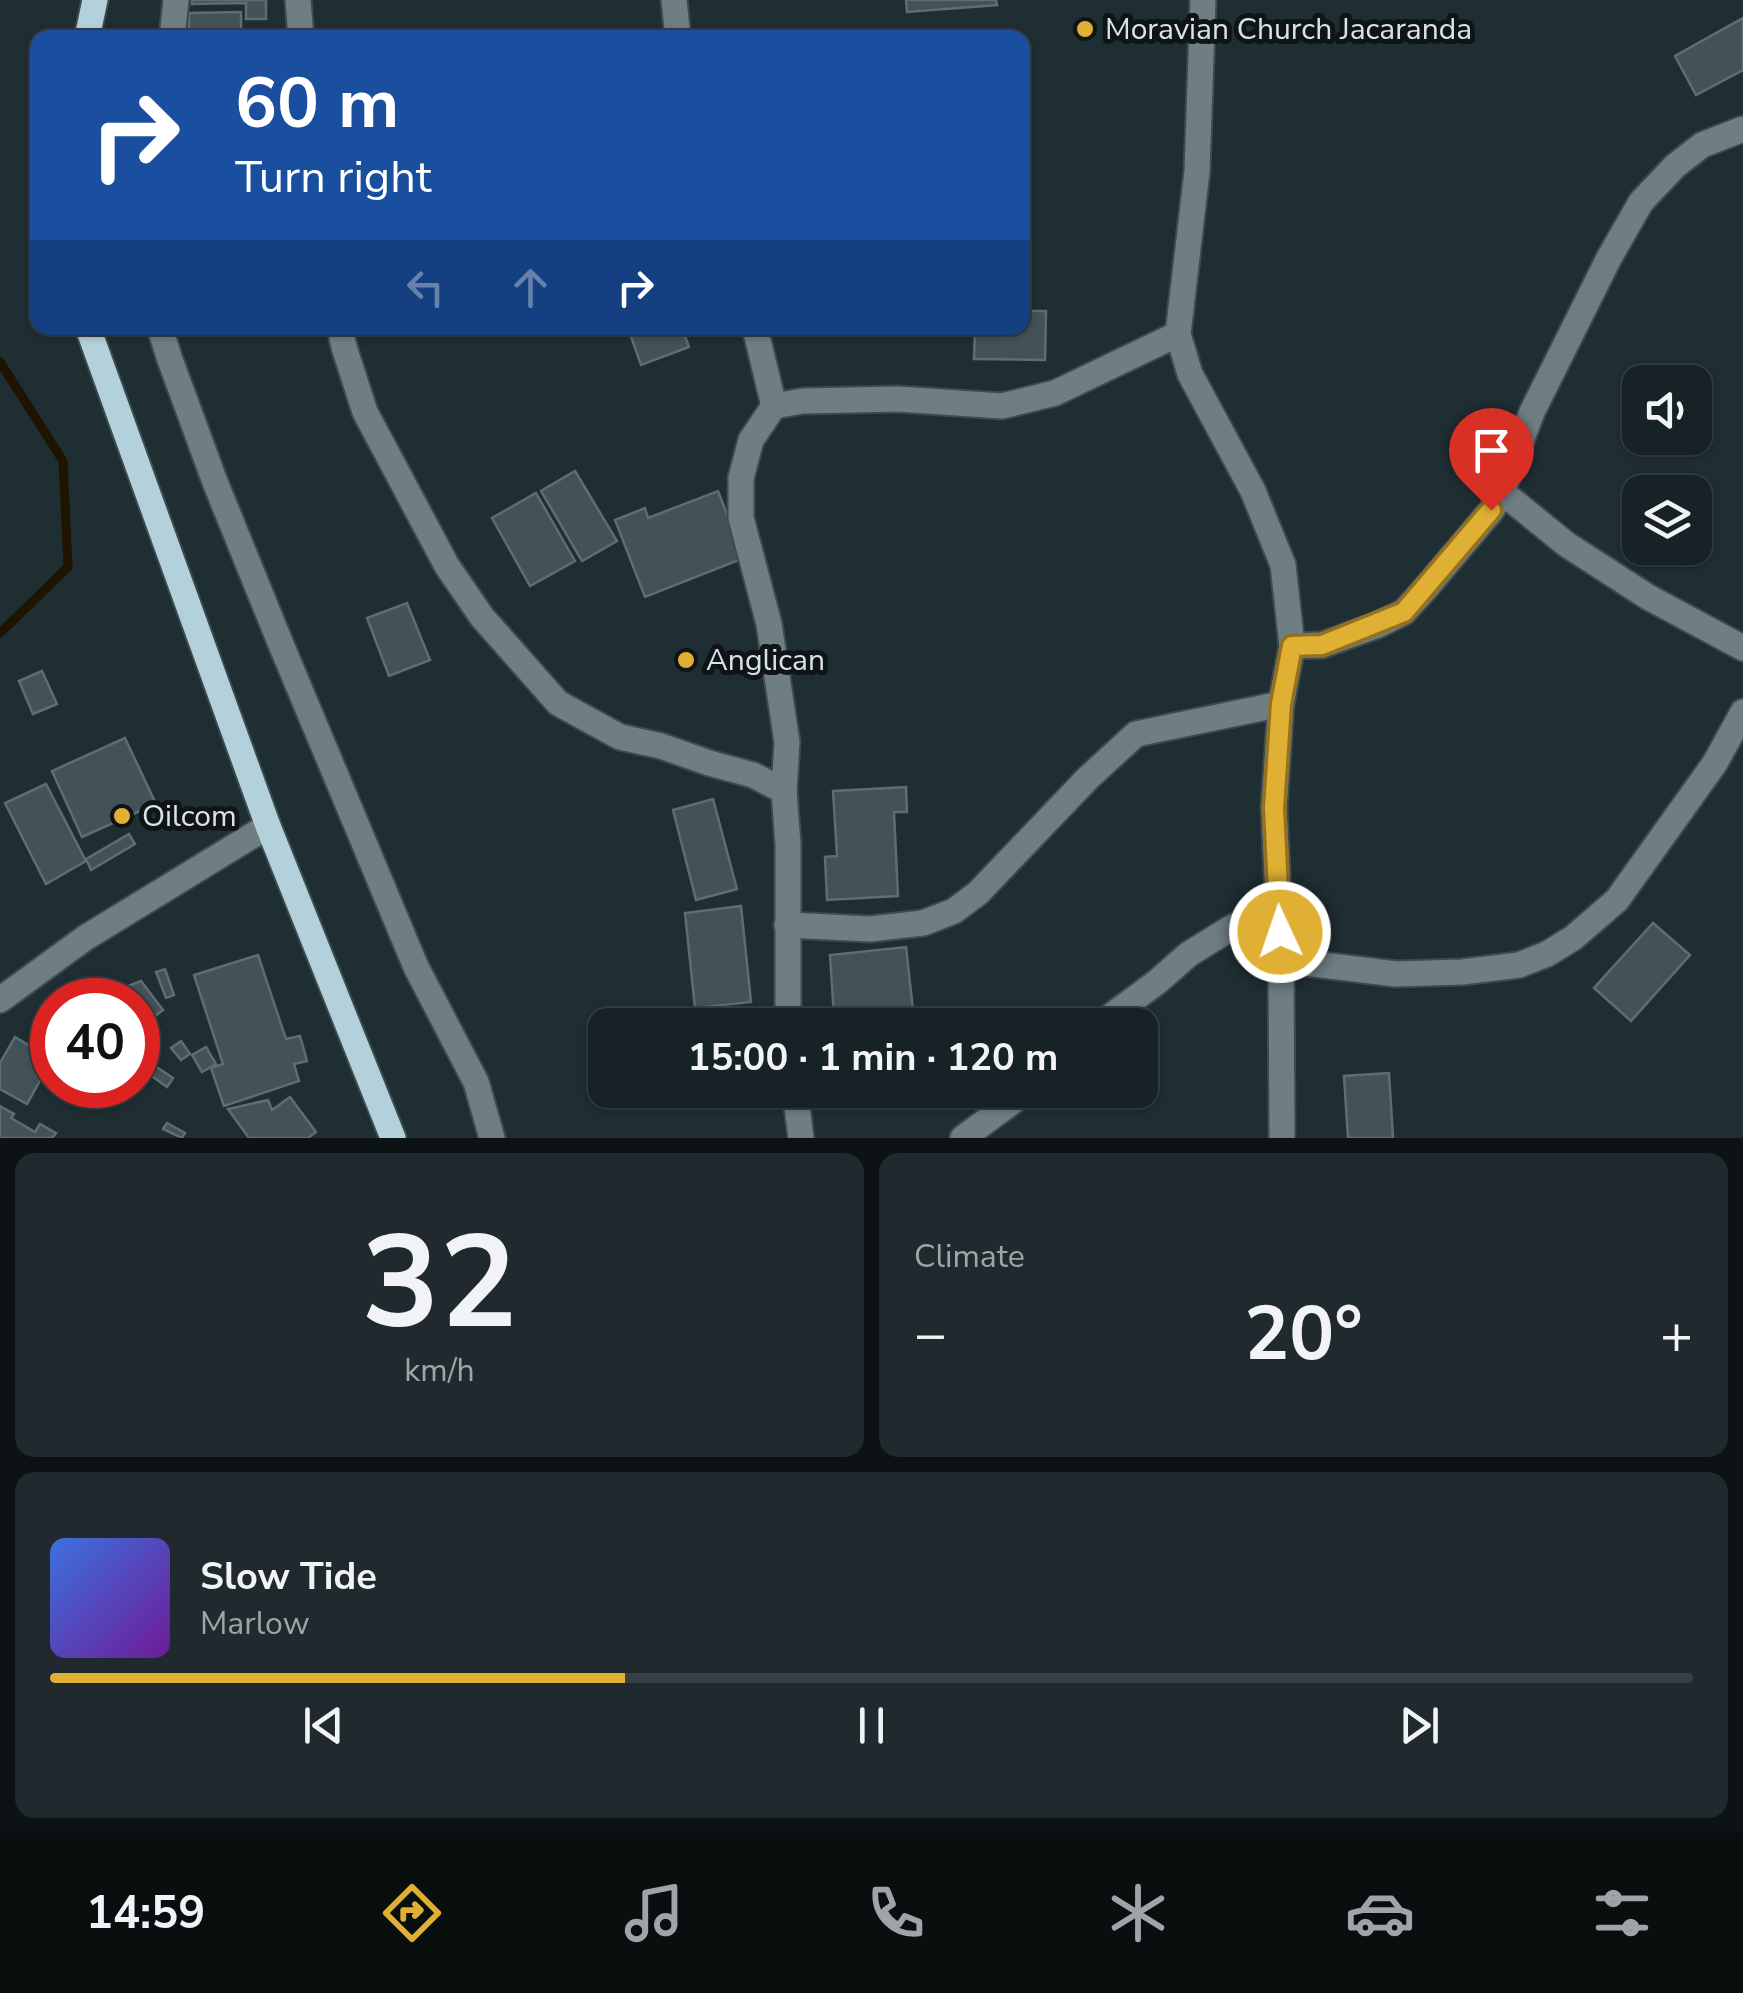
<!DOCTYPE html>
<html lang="en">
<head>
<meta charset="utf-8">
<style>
	:root { --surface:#172226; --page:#202a2e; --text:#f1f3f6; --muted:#9ea4a7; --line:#363f43; --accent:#e0b034 }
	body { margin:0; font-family:"Nunito Sans",sans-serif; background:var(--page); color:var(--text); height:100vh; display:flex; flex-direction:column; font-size:38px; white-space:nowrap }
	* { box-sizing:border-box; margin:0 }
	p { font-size:32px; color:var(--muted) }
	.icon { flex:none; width:55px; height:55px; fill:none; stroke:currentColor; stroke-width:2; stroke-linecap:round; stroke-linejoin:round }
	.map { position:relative; height:1138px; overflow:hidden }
	.details { display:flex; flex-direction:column; gap:15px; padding:15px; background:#0d1315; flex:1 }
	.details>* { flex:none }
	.hud { position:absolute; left:30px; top:30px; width:1000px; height:305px; border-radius:20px; box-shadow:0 2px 8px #0004,0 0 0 2px var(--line); background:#1a4fa0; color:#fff; overflow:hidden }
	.fabs { position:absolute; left:1622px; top:365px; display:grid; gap:20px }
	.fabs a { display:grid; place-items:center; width:90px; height:90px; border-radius:20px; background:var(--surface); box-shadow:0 2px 8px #0004,0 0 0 2px var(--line); font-size:50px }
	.speed { position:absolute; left:30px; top:978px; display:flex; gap:20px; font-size:50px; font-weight:700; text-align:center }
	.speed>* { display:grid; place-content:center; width:130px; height:130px; border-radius:50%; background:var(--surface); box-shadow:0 2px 8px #0004,0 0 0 2px var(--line); line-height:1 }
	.speed .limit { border:15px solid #d22; background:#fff; color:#111 }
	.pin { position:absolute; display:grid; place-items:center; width:85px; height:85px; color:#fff; margin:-102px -42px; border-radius:50% 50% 50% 0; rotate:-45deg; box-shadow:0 0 10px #0007 }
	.pin .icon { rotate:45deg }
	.me { position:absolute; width:110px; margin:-55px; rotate:357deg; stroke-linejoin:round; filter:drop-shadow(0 0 8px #0008) }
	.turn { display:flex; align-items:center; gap:35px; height:210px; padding:0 40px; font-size:45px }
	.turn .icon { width:130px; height:130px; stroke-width:2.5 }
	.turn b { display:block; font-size:70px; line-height:85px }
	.lanes { display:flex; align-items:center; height:95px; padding:0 40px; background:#0003; justify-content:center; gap:50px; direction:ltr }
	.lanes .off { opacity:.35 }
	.big { font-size:75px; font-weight:700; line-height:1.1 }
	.details .card { flex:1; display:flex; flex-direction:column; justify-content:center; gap:15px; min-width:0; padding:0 35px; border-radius:20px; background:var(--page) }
	.details .dial { align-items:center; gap:0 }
	.dial b { font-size:130px; line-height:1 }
	.song { display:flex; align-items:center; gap:30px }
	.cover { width:120px; height:120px; border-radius:15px; background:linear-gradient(135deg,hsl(220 70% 55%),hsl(280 70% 35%)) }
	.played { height:10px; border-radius:5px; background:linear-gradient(90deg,var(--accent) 35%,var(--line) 35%) }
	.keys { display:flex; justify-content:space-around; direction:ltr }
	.heat { display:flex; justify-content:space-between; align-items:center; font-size:55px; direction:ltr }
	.details .tiles { flex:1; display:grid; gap:15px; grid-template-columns:1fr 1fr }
	.card:last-child { grid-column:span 2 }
	.trip { position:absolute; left:588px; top:1008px; width:570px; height:100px; border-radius:20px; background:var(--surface); box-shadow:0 2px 8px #0004,0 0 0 2px var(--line); font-weight:700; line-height:100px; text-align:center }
	.tab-bar { display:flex; height:160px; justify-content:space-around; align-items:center; background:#090e0f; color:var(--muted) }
	.tab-bar .icon { width:70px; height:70px }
	.tab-bar .selected { color:var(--accent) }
	.tab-bar b { font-size:45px; color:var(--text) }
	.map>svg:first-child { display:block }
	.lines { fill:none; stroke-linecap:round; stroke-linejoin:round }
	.stream { stroke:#1e1400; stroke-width:9 }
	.building { fill:#425257; stroke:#5d6e73; stroke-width:2.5 }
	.minor-casing { stroke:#3d4b50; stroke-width:29 }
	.major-casing { stroke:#3d4b50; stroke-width:29 }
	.minor { stroke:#6f7e83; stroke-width:25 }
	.major { stroke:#b3d1db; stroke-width:25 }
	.route-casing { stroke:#927222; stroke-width:25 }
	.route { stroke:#e0b034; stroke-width:18 }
	.poi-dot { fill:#e0b034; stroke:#0f1517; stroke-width:4 }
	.labels { text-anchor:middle; stroke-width:10; stroke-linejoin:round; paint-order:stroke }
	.poi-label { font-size:30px; fill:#d9e2e6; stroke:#0f1517; text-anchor:start }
</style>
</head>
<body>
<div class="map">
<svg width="1743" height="1138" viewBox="0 0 1743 1138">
	<rect width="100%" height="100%" fill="#1f2e33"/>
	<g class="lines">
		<polyline class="stream" points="0,362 63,461 68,567 0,633"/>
	</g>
	<g class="building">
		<polygon points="192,0 266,0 266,19 246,19 246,3 192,4"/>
		<polygon points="906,0 996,0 997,5 907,12"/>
		<polygon points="241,12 241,38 189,38 189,13"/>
		<polygon points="1743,18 1743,70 1696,95 1675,56"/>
		<polygon points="365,32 410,35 410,38 364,38"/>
		<polygon points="1022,311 1046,311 1045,360 974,359 975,328 1022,328"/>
		<polygon points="628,328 682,328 689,347 641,365"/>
		<polygon points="832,328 862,328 862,331 832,333"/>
		<polygon points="575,471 617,541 582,561 541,491"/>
		<polygon points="718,491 744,558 645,597 615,520 645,508 648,518"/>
		<polygon points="536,493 575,561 530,586 492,518"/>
		<polygon points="407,603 430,660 389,676 367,618"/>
		<polygon points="42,671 57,704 33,714 19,681"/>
		<polygon points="125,738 156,804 82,837 52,771"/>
		<polygon points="46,784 86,861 46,884 5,803"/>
		<polygon points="906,787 907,812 894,812 898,896 827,900 825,857 837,856 833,791"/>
		<polygon points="713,799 737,889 696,900 673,810"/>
		<polygon points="129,834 135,844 91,870 86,859"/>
		<polygon points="741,906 751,1002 695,1008 685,913"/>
		<polygon points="1653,923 1690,955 1631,1021 1594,988"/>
		<polygon points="906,947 913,1010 834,1017 830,955"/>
		<polygon points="258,955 286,1039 300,1036 307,1061 294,1064 299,1081 224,1106 211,1068 223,1064 194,975"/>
		<polygon points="165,969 174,995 166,998 156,972"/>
		<polygon points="141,981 163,1010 146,1023 138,1012 138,1000 129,1000 120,989"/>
		<polygon points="15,1037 52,1059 27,1104 0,1089 0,1063"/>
		<polygon points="181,1041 190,1054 181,1060 171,1048"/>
		<polygon points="206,1047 216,1064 202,1072 192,1055"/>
		<polygon points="155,1066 173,1078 167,1087 149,1074"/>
		<polygon points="1389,1073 1393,1138 1348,1138 1344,1076"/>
		<polygon points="290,1097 316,1132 308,1138 249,1138 228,1109 268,1100 272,1110"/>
		<polygon points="0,1106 14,1114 11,1118 35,1132 40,1124 56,1133 52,1138 0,1138"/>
		<polygon points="167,1123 185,1133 182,1138 163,1129"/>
	</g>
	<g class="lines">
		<g class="minor-casing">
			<g id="minor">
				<polyline points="298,0 301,38"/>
				<polyline points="674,0 678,38"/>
				<polyline points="1203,0 1197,171 1178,334 1190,374 1253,491 1283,565 1292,646 1281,704 1274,808 1281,960 1282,1138"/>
				<polyline points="172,38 176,0"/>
				<polyline points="160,328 169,357 215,482 280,642 416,967 476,1082 492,1138"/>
				<polyline points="340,328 344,347 365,412 447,566 482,617 558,703 620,737 661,746 709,763 753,775 784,791"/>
				<polyline points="755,328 774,406"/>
				<polyline points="1502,492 1566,544 1648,597 1743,648"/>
				<polyline points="1292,646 1322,645 1378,625 1404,612 1426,588 1491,511 1502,492 1532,412 1609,258 1641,202 1675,166 1702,145 1743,129"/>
				<polyline points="787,925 870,929 923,923 954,911 978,893 1088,778 1136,734 1281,704"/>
				<polyline points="1281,960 1396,974 1462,972 1519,965 1547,954 1573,938 1617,900 1715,763 1743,712"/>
				<polyline points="0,1000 85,938 268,826"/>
				<polyline points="788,1025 788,844 784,791 787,742 769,624 741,518 741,478 751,440 774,406 803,401 898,399 1002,406 1055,393 1178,334"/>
				<polyline points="1099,1025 1157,982 1189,954 1231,928 1278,905"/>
				<polyline points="795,1090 801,1138"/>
				<polyline points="963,1138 1028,1090"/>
			</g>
		</g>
		<g class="major-casing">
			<g id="major">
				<polyline points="87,38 95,0"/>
				<polyline points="88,328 268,826 393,1138"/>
			</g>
		</g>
		<use href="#minor" class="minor"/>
		<use href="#major" class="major"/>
	</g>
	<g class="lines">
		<g class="route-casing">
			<polyline id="route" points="1280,932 1274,808 1281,704 1292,646 1322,645 1404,612 1491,510"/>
		</g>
		<use href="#route" class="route"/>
	</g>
	<g class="poi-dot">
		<circle cx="1085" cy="29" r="10"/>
		<circle cx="686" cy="660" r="10"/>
		<circle cx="122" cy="816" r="10"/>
	</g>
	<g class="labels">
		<g class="poi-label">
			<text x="1105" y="39">Moravian Church Jacaranda</text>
			<text x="706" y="670">Anglican</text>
			<text x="142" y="826">Oilcom</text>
		</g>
	</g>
</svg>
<div class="fabs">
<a><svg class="icon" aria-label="sound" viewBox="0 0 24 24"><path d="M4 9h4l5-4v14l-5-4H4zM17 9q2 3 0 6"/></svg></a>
<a><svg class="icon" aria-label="layers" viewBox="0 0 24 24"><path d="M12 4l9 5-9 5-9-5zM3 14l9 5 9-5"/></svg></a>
</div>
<div class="speed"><div class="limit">40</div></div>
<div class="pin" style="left:1491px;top:510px;background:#d93025"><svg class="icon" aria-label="arrive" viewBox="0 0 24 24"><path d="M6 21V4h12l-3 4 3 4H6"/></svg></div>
<svg class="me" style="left:1280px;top:932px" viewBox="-20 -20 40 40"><circle r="17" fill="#e0b034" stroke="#fff" stroke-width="3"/><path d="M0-11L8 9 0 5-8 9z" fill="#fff"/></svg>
<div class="trip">15:00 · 1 min · 120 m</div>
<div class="hud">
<div class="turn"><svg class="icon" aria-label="right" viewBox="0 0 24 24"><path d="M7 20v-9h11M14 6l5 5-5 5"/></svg><div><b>60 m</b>Turn right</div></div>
<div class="lanes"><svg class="icon off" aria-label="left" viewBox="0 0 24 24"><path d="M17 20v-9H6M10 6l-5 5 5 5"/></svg><svg class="icon off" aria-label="ahead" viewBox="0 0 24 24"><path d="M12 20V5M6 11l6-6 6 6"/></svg><svg class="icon" aria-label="right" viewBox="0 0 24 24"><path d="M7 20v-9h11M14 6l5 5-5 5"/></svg></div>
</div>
</div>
<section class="details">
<div class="tiles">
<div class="card dial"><b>32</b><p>km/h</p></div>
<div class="card"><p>Climate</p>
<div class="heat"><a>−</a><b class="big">20°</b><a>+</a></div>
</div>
<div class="card">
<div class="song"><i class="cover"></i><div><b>Slow Tide</b><p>Marlow</p></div></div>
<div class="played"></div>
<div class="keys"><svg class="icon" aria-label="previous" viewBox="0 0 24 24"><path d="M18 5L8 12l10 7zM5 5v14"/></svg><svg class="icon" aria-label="pause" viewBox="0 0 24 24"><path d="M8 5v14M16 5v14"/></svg><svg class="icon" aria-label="next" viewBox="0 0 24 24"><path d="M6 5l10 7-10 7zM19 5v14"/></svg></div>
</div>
</div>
</section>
<nav class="tab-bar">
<b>14:59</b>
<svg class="icon selected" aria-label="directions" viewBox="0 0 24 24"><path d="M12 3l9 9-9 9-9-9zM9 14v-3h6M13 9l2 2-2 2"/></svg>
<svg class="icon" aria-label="music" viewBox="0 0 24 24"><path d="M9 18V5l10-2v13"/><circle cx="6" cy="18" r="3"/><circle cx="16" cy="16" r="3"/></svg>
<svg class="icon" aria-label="phone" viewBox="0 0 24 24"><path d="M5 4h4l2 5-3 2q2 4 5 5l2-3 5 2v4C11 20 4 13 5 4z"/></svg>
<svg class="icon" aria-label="climate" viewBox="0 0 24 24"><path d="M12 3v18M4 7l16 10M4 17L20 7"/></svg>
<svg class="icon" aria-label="car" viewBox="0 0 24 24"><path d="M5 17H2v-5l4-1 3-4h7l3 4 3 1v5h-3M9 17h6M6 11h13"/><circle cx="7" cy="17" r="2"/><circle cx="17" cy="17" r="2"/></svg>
<svg class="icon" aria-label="filters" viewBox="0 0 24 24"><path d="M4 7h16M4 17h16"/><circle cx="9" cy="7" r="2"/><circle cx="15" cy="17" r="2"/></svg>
</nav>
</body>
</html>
